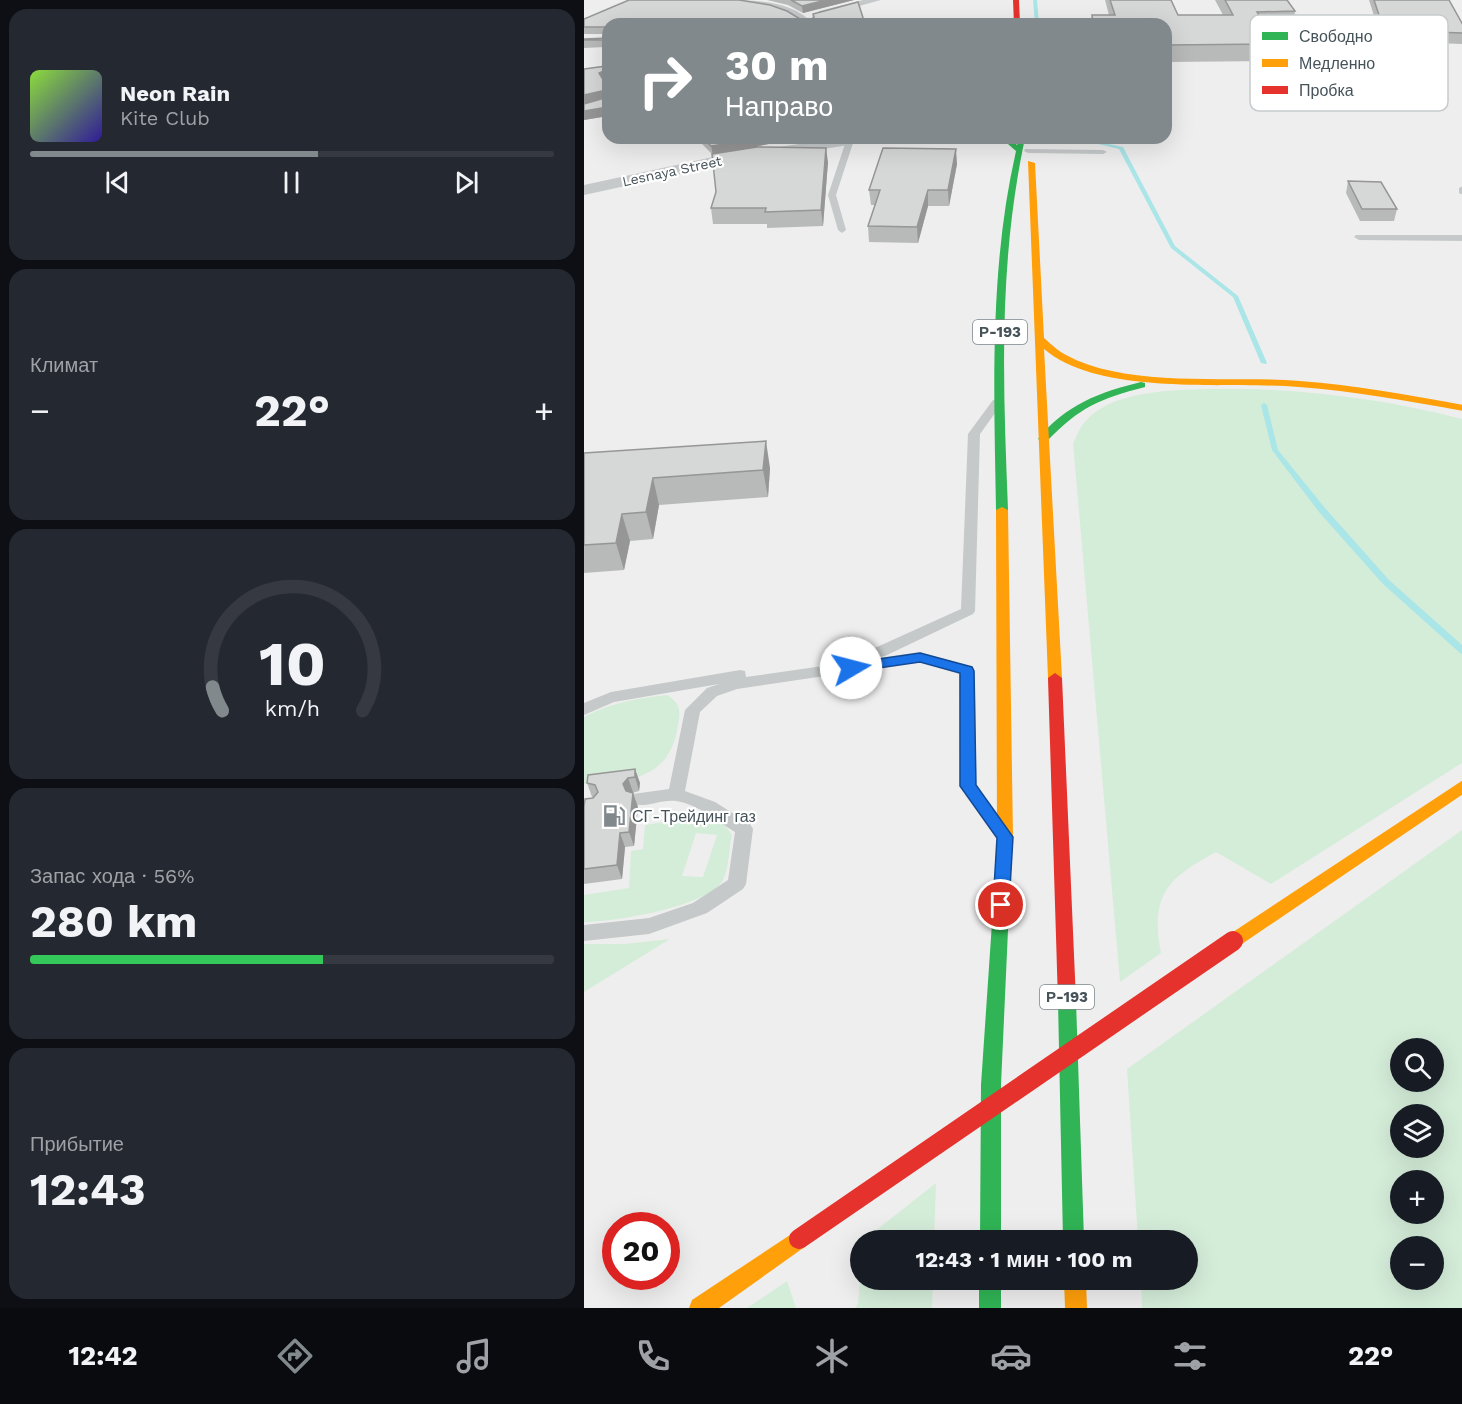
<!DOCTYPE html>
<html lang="ru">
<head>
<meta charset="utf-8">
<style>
	:root { --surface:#171b24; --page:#242831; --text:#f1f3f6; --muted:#9ea1a6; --line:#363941; --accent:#81898d }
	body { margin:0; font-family:"Work Sans",sans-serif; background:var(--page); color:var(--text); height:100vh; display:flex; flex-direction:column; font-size:22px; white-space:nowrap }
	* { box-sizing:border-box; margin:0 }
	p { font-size:20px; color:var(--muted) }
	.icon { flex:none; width:33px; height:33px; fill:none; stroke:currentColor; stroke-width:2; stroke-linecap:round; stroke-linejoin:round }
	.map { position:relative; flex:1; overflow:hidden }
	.drawer { display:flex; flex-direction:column; gap:9px; padding:9px; background:#0d0f14; width:584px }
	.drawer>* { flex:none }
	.guide { position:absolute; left:18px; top:18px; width:570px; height:126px; border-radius:18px; box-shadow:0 6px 24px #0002; background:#81898d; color:#fff; overflow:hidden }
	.controls { position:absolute; left:806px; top:1038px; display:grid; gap:12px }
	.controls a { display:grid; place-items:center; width:54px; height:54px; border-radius:50%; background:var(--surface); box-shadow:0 6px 24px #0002; font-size:30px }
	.speed { position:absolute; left:18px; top:1212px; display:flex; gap:12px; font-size:30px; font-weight:700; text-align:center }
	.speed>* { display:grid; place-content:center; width:78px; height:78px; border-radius:50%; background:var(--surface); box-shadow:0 6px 24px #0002; line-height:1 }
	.speed .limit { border:9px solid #d22; background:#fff; color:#111 }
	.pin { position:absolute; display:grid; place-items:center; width:51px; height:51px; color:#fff; margin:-26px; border:3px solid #fff; border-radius:50%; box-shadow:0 2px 6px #0007 }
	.me { position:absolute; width:66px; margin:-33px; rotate:82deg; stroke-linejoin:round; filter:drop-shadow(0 0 4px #0008) }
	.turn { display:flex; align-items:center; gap:21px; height:126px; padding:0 24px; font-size:27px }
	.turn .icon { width:78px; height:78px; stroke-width:2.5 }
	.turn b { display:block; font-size:42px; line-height:51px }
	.big { font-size:45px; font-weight:700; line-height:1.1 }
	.drawer .card { flex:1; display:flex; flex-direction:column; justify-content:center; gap:9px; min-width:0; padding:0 21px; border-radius:18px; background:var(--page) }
	.drawer .dial { align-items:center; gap:0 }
	.dial svg { height:156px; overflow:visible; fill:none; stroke:var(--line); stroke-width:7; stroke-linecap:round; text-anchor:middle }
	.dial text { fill:var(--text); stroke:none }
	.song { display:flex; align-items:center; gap:18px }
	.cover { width:72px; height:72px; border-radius:9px; background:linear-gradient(135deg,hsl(90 70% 55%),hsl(250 70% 35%)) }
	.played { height:6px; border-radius:3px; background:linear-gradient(90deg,var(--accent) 55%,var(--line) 55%) }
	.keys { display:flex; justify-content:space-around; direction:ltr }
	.heat { display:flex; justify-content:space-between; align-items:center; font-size:33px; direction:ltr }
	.charge { height:9px; border-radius:4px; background:linear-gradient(90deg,#34c759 56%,var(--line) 0) }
	.trip { position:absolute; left:266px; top:1230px; width:348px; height:60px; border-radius:30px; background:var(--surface); box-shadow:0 6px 24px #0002; font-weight:700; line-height:60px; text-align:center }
	.dock { display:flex; height:96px; justify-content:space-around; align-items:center; background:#090b0e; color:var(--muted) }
	.dock .icon { width:42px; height:42px }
	.dock .active { color:var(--accent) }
	.dock b { font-size:27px; color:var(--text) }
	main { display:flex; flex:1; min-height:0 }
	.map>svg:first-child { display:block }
	.green { fill:#d4edd9; fill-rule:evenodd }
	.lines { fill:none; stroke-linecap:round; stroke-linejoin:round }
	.stream { fill:#aae5e8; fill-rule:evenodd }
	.lane { fill:#c5c9ca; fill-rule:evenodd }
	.street { fill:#c5c9ca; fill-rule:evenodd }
	.fast { fill:#30b455; fill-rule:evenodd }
	.slow { fill:#ff9f0a; fill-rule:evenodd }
	.jam { fill:#e5322d; fill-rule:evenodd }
	.jam-bridge { stroke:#e5322d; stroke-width:20 }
	.wall { fill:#b8b9b9; fill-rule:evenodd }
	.shaded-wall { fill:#969696 }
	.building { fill:#d6d7d7; stroke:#969696; stroke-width:1.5; fill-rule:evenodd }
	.route { fill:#1a73e8; stroke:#114b97; stroke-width:1.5 }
	.labels { text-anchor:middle; stroke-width:4.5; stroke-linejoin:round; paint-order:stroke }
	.far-street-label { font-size:14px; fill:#465359; stroke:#fff }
	.shield { fill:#fff; stroke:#7e878b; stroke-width:1.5 }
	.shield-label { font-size:15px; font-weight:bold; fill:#465359 }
	.poi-label { font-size:16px; fill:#465359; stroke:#fff; text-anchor:start }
	.key { fill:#fff; stroke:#c8cbcd; stroke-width:1.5 }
	.key-label { font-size:16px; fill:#465359 }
</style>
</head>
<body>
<main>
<section class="drawer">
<div class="card">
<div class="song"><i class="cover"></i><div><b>Neon Rain</b><p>Kite Club</p></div></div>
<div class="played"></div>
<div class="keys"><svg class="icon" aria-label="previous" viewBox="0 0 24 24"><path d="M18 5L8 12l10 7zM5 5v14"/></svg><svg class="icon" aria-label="pause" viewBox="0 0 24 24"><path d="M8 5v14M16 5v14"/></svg><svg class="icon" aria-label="next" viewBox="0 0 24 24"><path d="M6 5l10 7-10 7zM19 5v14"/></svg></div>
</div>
<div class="card"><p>Климат</p>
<div class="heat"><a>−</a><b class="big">22°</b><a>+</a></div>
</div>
<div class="card dial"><svg viewBox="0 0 100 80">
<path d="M14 69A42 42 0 1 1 86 69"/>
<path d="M14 69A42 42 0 0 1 9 57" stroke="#81898d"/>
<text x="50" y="56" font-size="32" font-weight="700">10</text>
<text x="50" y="72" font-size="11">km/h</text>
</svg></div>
<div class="card"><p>Запас хода · 56%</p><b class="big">280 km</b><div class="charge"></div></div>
<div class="card"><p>Прибытие</p><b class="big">12:43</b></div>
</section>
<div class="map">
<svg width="879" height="1308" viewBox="0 0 879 1308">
	<rect width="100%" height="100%" fill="#efeeee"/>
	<g class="green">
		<path d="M 669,389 C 740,392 809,401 878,419 L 878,763 L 687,884 L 632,852 C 583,878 566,896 577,953 L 536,982 L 489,443 C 493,437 495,428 500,423 C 531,383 623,390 669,389 Z"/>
		<path d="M 83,695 C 96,703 97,710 94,725 C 86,780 46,781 0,784 L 0,717 C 26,703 54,698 83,695 Z"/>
		<path d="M 111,817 L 140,824 L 148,835 C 145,848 145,869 139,880 C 124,907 29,922 0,922 L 0,895 L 45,888 L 47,851 L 59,849 L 61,825 ZM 112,833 L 133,835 L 119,877 L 98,876 Z"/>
		<path d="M 878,830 L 878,1308 L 558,1308 L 557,1280 L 603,1280 L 603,1240 L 554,1240 L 543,1069 ZM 849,1048 L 849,1082 L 816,1082 L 816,1048 ZM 849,1114 L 849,1148 L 816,1148 L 816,1114 ZM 849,1180 L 849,1214 L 816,1214 L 816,1180 ZM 849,1246 L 849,1280 L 816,1280 L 816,1246 Z"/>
		<polygon points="86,939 0,992 0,944 41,944"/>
		<polygon points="352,1183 350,1240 280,1240 281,1239"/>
		<polygon points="276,1280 349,1280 348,1308 271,1308 274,1304"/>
		<polygon points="203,1281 212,1308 163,1308"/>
	</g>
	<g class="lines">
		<g class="stream">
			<polygon points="449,0 453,0 455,24 451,24"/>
			<polygon points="468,138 510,141 539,147 591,246 654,296 683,363 682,364 677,363 649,297 587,248 535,149 510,143"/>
			<polygon points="680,403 683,405 694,450 741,508 805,580 879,646 879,654 876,653 799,584 735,512 688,450 677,405"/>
		</g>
		<g class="lane">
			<polygon points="24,78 24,88 19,81"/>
			<polygon points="263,138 270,140 252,195 262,230 258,233 254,230 244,195"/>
			<polygon points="441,149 519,150 523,152 519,154 444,153 440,151"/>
			<polygon points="879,186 879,195 875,193 875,188"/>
			<polygon points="772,235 879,235 879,241 775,240 770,237"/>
			<polygon points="413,399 419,402 396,434 391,611 389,614 301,656 244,665 239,664 236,660 239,656 293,647 377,609 384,434 409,400"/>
			<path d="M 336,652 L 388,667 L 391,671 L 392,785 L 420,822 L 423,827 L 420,832 L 414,834 L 408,832 L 376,786 L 375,674 L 336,662 L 153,689 L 133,696 L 116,712 L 101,791 L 131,802 L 166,824 L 169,829 L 162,884 L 159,889 L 123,913 L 65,934 L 0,941 L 0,925 L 65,918 L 109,903 L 144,880 L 151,832 C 133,821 113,804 92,801 C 77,799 63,808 49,804 L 46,799 L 49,794 L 85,789 L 101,710 L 123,688 L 135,684 L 30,702 L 0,715 L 0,703 L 27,692 L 156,670 L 161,671 L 162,677 Z"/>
		</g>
		<g class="street">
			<path d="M 142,0 C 170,0 209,0 229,24 L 217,24 L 205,16 L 187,10 L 147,3 Z"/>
			<polygon points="279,0 297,0 239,16 233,13 235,11"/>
			<polygon points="255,138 290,138 283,142 129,167 0,195 0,185 129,157"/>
		</g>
		<g class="fast">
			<path d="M 417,138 L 424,138 L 433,145 L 435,138 L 441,138 C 414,265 419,381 424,510 L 418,513 L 412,510 C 410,390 405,269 432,151 Z"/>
			<path d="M 557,382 L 561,383 L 561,387 C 515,399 496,407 463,441 L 459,442 L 454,439 C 481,405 516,392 557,382 Z"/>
			<polygon points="417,901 423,903 425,908 417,1085 417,1240 396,1240 397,1085 409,908 411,903"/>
			<polygon points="483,993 489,995 492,1001 500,1240 479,1240 474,1001 477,995"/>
			<rect x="395" y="1280" width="22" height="28"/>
		</g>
		<g class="slow">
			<path d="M 444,161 L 451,163 L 460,338 C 467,344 474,351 482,355 C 545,389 645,375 716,381 C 771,385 825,395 879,405 L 879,411 C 824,401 770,391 715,387 C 643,381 517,397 460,349 L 478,678 L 471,683 L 464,678 Z"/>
			<polygon points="418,507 424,510 429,837 425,908 423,913 417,915 411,913 409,908 413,837 412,510"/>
			<polygon points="879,780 879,794 655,946 649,948 643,946 640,941 643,936"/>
			<polygon points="215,1229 222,1232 225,1239 222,1246 135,1308 105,1308 108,1300"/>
			<polygon points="480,1280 502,1280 503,1308 481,1308"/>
		</g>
		<g class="jam">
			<polygon points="429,0 435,0 436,24 430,24"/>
			<polygon points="471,673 478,678 492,1001 489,1007 483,1009 477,1007 474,1001 464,678"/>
		</g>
		<polyline class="jam-bridge" points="215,1239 649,941"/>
	</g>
	<g class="wall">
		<polygon points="183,0 270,0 219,13 204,5"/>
		<polygon points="521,0 587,0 594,15 639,15 631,0 703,0 711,11 709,28 683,28 693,44 691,61 582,62 582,24 507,24 508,15 525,15"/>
		<polygon points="785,0 865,0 879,25 879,44 798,41"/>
		<polygon points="229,14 281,24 24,24 24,34 0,34 0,19 228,19"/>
		<path d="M 24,38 L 24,116 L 0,120 L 22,66 L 21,47 L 0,48 L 0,39 ZM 24,77 L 24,82 L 20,81 L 19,79 Z"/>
		<polygon points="112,138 206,138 206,140 174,146 174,147 244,162 239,226 183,228 183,224 129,224 127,208 132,192 128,154"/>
		<polygon points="373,164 365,206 344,206 334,243 285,242 284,226 291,205 287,205 285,190"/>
		<polygon points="764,181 813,209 810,221 776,221 762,193"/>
		<polygon points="0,453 186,468 184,497 75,505 69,539 46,541 40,570 0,573"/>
		<polygon points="51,769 56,783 55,791 48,793 54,807 50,846 41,847 38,879 0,884 0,807 10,797 8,797 3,783"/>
	</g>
	<g class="shaded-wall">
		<polygon points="242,0 270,0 219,13 218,6"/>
		<polygon points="24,69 24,77 17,81 15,73"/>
		<polygon points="22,90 23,98 0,104 0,95"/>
		<polygon points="24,107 24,116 0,120 0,111"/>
		<polygon points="172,138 206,138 206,140 174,146"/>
		<polygon points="173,139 174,148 129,155 127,146"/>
		<polygon points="242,148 244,162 239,226 237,210"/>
		<polygon points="372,149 373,164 365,206 364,190"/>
		<polygon points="344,190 344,206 334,243 333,227"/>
		<polygon points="182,441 186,468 184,497 179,470"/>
		<polygon points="69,478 75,505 69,539 62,512"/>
		<polygon points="38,514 46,541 40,570 32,543"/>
		<polygon points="51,769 56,783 55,791 51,777"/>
		<polygon points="44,778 49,792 44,798 39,784"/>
		<polygon points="49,793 54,807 50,846 45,832"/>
		<polygon points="36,833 41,847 38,879 33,865"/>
	</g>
	<g class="building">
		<polygon points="45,0 155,0 186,5 203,11 216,19 228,19 230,17 229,14 274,2 281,24 24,24 24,28 22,27 0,27 0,19"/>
		<polygon points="207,0 242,0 218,6"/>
		<polygon points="526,0 587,0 594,15 649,15 641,0 703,0 711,11 673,12 693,44 582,45 582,24 509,24 508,15 531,15"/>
		<polygon points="790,0 865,0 879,25 879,33 800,30"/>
		<path d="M 24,38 L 24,92 L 22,90 L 0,95 L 0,69 L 22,66 L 21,40 L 0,40 L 0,39 ZM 24,69 L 24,82 L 20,81 L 15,73 Z"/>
		<polygon points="24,97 24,107 0,111 0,104"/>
		<polygon points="119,138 172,138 173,139 127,146"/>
		<polygon points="173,147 242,148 237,210 181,212 182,208 127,208 132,192 128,154"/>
		<polygon points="299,148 372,149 364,190 344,190 333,227 284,226 296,190 285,190"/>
		<polygon points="764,181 797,182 813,209 778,209"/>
		<polygon points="182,441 179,470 69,478 62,512 38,514 32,543 0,545 0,453"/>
		<polygon points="51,769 51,777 44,778 39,784 42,791 49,793 45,832 36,833 33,865 0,869 0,807 1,799 9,798 14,792 11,785 3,783 4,775"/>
	</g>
	<polygon class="route" points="336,653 388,667 390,671 392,785 429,837 425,905 423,910 417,912 411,910 409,905 413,838 376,786 376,673 336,662 267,672 260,668 267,663"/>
	<defs>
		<g id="fuel-bare" transform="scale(1.8)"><path d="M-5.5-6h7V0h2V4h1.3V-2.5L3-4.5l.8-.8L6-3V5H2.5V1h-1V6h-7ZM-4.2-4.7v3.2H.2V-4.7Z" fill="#81898d" stroke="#fff" stroke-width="2.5" paint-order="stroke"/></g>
	</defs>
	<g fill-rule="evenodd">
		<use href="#fuel-bare" x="30" y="816"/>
	</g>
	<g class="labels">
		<g class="far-street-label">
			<text transform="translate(88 171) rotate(-12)" y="5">Lesnaya Street</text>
		</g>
		<g class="shield">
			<rect x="389" y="320" width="54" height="24" rx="4.5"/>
			<rect x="456" y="985" width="54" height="24" rx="4.5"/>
		</g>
		<g class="shield-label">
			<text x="416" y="337">Р-193</text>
			<text x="483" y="1002">Р-193</text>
		</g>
		<g class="poi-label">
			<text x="48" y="822">СГ-Трейдинг газ</text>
		</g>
	</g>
	<rect x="666" y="15" width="198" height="96" rx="9" class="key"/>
	<rect x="678" y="32" width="26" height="8" fill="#30b455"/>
	<rect x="678" y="59" width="26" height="8" fill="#ff9f0a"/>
	<rect x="678" y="86" width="26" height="8" fill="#e5322d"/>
	<g class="key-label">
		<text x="715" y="42">Свободно</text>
		<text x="715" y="69">Медленно</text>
		<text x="715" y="96">Пробка</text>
	</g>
</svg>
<div class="controls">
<a><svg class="icon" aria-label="search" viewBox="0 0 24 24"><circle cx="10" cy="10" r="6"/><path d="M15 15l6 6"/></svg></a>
<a><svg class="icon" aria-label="layers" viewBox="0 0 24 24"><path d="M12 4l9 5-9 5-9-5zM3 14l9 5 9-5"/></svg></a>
<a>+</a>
<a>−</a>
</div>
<div class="speed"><div class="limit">20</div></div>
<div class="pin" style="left:417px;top:905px;background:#d93025"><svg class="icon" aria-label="arrive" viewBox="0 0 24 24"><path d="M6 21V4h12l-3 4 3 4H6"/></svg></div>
<svg class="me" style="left:267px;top:668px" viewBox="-20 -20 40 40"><circle r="19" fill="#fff"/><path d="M0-13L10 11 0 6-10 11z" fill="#1a73e8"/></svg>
<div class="trip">12:43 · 1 мин · 100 m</div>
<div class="guide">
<div class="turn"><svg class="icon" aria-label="right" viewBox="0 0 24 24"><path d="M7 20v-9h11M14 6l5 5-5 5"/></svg><div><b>30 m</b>Направо</div></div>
</div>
</div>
</main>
<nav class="dock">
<b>12:42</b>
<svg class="icon active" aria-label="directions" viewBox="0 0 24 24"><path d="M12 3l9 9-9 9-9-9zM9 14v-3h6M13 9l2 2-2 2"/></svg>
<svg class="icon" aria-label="music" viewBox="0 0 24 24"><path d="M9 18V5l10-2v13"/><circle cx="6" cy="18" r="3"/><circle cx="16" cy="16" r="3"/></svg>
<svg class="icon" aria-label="phone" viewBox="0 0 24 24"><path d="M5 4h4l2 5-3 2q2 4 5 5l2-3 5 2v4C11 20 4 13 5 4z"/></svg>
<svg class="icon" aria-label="climate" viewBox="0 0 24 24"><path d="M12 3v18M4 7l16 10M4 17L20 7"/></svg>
<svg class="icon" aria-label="car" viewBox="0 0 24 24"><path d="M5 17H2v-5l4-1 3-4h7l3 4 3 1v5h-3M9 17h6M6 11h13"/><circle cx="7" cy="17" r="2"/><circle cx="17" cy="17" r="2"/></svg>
<svg class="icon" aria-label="filters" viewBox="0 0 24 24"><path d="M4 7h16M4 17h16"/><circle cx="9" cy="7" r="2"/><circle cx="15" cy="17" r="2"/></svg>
<b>22°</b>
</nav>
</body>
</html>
